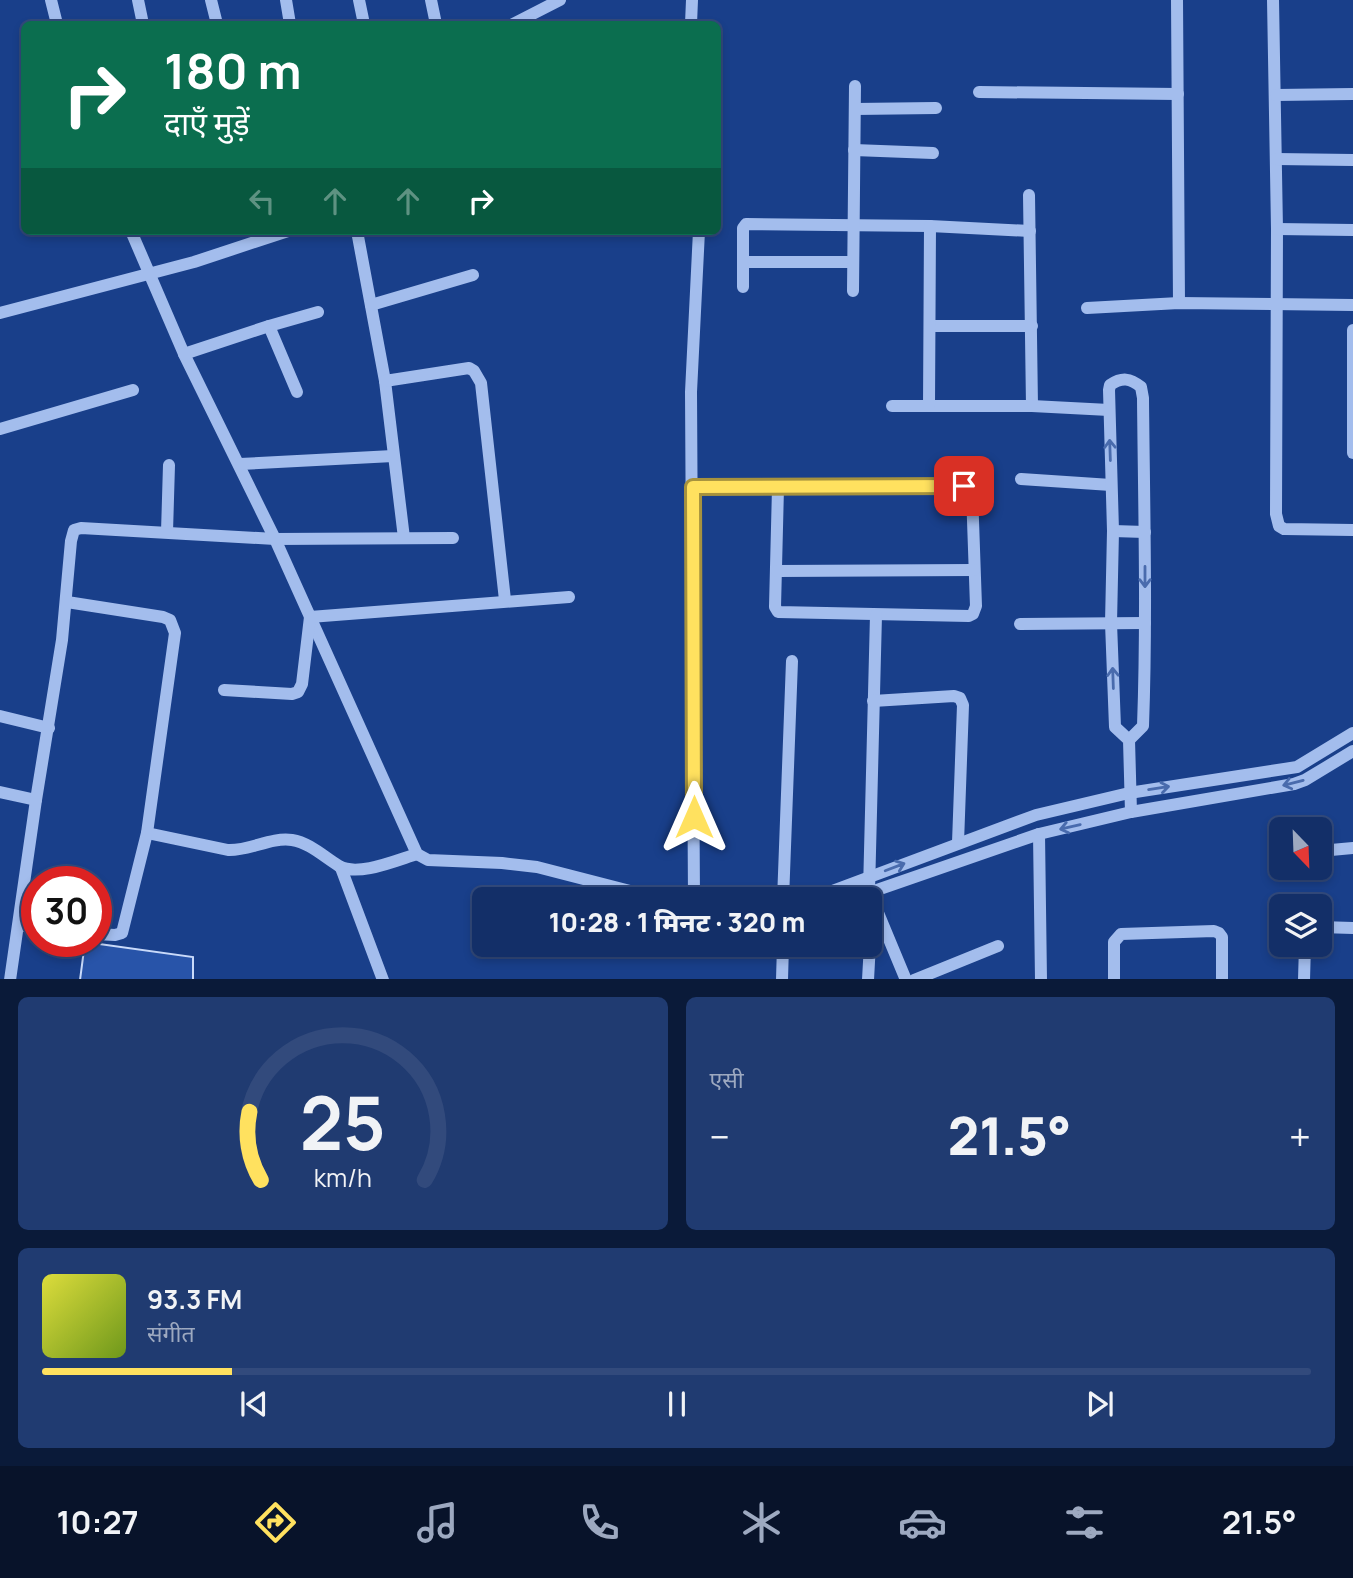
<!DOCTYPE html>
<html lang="hi">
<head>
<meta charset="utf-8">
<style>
	:root { --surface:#132f68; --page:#203b71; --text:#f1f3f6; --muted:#9da9c0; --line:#324a7c; --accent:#ffe15f }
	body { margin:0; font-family:Manrope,"Noto Sans Devanagari",sans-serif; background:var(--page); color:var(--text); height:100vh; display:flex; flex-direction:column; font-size:26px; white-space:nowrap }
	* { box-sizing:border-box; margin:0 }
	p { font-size:23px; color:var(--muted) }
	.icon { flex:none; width:38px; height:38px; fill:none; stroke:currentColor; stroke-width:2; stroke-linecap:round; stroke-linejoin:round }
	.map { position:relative; height:979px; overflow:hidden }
	.panel { display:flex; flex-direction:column; gap:18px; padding:18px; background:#0a1a39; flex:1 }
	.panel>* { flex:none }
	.banner { position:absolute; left:21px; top:21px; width:700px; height:214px; border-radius:10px; box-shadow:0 4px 10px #0003,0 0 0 2px var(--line); background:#0b6e4f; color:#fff; overflow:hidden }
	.needle { width:46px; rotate:157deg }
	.controls { position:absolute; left:1269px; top:817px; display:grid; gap:14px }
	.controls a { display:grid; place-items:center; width:63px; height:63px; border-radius:10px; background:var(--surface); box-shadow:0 4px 10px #0003,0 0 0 2px var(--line); font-size:35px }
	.speed { position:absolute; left:21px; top:866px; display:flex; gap:14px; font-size:35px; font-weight:700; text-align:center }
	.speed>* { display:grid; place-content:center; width:91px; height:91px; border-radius:50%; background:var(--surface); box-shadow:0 4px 10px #0003,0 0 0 2px var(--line); line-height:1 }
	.speed .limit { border:10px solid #d22; background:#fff; color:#111 }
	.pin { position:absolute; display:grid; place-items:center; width:60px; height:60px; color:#fff; margin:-30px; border-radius:14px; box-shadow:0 4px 10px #0006 }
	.me { position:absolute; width:77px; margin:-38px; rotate:0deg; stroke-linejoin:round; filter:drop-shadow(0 0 5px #0008) }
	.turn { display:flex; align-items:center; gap:24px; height:147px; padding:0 28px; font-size:32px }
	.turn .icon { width:91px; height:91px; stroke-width:2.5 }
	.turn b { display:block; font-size:49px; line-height:60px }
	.lanes { display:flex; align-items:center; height:66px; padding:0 28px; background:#0003; justify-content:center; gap:35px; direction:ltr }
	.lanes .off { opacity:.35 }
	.big { font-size:52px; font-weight:800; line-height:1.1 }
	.panel .widget { flex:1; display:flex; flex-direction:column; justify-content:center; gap:10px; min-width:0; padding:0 24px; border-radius:10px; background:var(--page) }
	.panel .dial { align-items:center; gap:0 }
	.dial svg { height:182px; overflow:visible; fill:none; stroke:var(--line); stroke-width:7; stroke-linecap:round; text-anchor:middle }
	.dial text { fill:var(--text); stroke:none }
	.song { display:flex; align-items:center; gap:21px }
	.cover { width:84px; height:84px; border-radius:10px; background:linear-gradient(135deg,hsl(60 70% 55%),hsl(80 70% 35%)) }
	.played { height:7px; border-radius:4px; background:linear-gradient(90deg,var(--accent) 15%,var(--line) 15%) }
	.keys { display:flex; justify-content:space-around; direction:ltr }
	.heat { display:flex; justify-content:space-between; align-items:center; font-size:38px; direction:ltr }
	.panel .tiles { flex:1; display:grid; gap:18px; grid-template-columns:1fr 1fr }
	.widget:last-child { grid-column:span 2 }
	.trip { position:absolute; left:472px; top:887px; width:410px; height:70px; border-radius:10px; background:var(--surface); box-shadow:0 4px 10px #0003,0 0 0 2px var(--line); font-weight:800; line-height:70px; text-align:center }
	.tabs { display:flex; height:112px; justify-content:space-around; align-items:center; background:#08132a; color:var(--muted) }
	.tabs .icon { width:49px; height:49px }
	.tabs .active { color:var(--accent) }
	.tabs b { font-size:32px; color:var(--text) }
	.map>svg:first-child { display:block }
	.building { fill:#2854a9; stroke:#c9dafa; stroke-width:2 }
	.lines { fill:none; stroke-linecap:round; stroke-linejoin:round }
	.minor { stroke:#a3bded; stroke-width:12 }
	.oneway { stroke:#496bad }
	.route-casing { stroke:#a6923e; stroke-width:18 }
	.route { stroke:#ffe15f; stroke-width:12 }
</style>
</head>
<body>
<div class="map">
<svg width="1353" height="980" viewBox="0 0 1353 980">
	<rect width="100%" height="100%" fill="#193f8a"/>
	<polygon class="building" points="85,942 193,957 193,980 80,980"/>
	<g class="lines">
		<g class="minor">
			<polyline points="51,0 57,24"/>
			<polyline points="138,0 143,24"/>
			<polyline points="211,0 217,24"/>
			<polyline points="286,0 290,24"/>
			<polyline points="359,0 364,24"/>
			<polyline points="431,0 436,24"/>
			<polyline points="1177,0 1179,303"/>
			<polyline points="1273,0 1277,229 1276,514 1279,526 1284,529 1353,530"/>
			<polyline points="513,24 560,0"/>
			<polyline points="691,24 692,0"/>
			<polyline points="979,92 1178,94"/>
			<polyline points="1276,95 1353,94"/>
			<polyline points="855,109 936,108"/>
			<polyline points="854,150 933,153"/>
			<polyline points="1276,159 1353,160"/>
			<polyline points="1029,195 1032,406"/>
			<polyline points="1277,229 1353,230"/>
			<polyline points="131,231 184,354 275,539 417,854 428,860 502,863 537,867 665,900"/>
			<polyline points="357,231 385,381 404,538"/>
			<polyline points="743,262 853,262"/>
			<polyline points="743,287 743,228 746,224 930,226 1030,231"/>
			<polyline points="853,291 855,86"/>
			<polyline points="371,305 473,275"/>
			<polyline points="1087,308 1179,303 1353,305"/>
			<polyline points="0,313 194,262 288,231"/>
			<polyline points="269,326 297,392"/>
			<polyline points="931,326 1032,326"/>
			<polyline points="1353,330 1353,453"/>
			<polyline points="184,354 269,326 318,312"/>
			<polyline points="385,381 469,368 474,371 481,383 505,600"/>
			<polyline points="892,406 1032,406 1109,410"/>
			<polyline points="929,406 930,226"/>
			<polyline points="0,429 133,390"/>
			<polyline points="240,464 393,456"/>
			<polyline points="1021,479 1111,485"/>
			<polyline points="693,487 968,486 972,492 976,606 973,614 969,616 778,612 775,607 778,488"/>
			<polyline points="1113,531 1145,532"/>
			<polyline points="167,532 169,465"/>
			<polyline points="777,571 974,570"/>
			<polyline points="67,602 163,617 170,620 175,633 147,833 122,933 115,935 96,934"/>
			<polyline points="876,615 869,891 906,980"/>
			<polyline points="1020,624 1145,623"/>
			<polyline points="224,690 292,694 298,692 302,684 310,617 569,597"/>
			<polyline points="873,701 954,696 960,698 963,705 958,843"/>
			<polyline points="0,716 49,728"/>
			<path d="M 1129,740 L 1115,727 L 1111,623 L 1113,531 L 1109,390 L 1110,385 C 1122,377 1130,378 1141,387 L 1143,398 C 1144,507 1147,617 1143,726 L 1129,740 L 1131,812"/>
			<polyline points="0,792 36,800"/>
			<path d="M 147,833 L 228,850 C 250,851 270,837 292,840 C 310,843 324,857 339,866 C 358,877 397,860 417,854"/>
			<polyline points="1039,834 1041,980"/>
			<polyline points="1320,851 1353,848"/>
			<polyline points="341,868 383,980"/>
			<polyline points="694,900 691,392 699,231"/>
			<polyline points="783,900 792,661"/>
			<polyline points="808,900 1036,815 1129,793 1297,767 1353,733"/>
			<polyline points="848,900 1039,834 1131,812 1294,784 1305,780 1353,751"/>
			<polyline points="19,925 37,928"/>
			<polyline points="1320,927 1353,928"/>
			<polyline points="10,980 36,800 62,640 71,541 74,530 81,528 275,539 453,538"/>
			<polyline points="782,980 783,945"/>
			<polyline points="868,980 872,907"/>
			<polyline points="914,980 998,946"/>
			<polyline points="1114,980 1114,942 1121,934 1214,931 1219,933 1222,937 1222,980"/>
			<polyline points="1304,980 1305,945"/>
		</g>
	</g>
	<defs><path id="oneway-shaft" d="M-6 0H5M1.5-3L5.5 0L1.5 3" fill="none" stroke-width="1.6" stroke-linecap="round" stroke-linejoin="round" transform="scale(1.75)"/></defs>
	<g class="oneway">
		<use href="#oneway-shaft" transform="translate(1110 450) rotate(-92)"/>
		<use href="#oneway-shaft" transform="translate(1145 577) rotate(90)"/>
		<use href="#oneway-shaft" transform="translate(1113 678) rotate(-92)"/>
		<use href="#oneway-shaft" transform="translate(1293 783) rotate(166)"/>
		<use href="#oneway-shaft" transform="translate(1159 788) rotate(-9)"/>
		<use href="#oneway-shaft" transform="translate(1070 827) rotate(167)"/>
		<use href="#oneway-shaft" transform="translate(895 867) rotate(-21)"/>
	</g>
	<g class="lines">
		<g class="route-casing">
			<polyline id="route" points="694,817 693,487 964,486"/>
		</g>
		<use href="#route" class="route"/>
	</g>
</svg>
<div class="controls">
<a><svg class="needle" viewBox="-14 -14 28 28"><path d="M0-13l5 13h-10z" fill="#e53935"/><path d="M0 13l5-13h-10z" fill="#9da9c0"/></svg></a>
<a><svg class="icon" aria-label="layers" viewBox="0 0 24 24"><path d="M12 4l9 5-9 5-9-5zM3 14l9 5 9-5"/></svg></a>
</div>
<div class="speed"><div class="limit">30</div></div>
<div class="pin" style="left:964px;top:486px;background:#d93025"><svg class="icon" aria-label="arrive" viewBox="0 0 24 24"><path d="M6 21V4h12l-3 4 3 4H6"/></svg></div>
<svg class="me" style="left:694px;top:817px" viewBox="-20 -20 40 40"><path d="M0-17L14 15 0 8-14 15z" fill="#ffe15f" stroke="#fff" stroke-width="4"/></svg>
<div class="trip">10:28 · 1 मिनट · 320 m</div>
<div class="banner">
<div class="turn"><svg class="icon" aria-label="right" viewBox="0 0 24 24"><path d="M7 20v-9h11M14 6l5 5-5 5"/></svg><div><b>180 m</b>दाएँ मुड़ें</div></div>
<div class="lanes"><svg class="icon off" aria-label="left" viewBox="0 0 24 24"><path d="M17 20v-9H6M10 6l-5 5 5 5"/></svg><svg class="icon off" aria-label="ahead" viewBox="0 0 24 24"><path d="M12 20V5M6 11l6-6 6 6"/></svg><svg class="icon off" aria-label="ahead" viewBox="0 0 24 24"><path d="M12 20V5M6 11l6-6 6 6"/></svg><svg class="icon" aria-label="right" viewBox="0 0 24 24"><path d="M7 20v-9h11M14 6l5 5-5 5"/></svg></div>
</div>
</div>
<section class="panel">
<div class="tiles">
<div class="widget dial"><svg viewBox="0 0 100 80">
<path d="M14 69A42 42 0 1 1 86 69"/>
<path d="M14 69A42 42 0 0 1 9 39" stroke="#ffe15f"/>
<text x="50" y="56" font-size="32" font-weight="700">25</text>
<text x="50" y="72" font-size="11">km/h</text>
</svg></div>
<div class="widget"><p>एसी</p>
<div class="heat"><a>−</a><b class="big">21.5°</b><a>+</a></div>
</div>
<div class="widget">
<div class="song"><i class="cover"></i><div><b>93.3 FM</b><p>संगीत</p></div></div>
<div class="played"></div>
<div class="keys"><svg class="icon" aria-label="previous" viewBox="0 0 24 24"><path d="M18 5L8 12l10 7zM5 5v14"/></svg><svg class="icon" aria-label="pause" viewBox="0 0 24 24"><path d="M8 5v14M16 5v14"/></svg><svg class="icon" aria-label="next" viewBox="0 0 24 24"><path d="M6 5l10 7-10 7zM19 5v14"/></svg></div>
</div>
</div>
</section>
<nav class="tabs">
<b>10:27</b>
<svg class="icon active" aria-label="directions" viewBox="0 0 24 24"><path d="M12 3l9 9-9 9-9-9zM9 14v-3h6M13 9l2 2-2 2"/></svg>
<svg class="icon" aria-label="music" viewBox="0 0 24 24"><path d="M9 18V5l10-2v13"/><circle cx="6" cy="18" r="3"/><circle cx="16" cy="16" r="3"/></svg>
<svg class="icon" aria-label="phone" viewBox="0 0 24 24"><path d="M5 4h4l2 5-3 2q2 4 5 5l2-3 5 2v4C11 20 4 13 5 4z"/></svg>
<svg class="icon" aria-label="climate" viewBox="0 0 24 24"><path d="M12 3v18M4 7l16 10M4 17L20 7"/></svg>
<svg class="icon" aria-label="car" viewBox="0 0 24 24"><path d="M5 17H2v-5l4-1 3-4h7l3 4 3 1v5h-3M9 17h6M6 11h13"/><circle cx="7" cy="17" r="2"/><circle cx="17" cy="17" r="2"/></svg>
<svg class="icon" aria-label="filters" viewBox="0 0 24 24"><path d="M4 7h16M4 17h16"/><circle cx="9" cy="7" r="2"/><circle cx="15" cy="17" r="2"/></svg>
<b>21.5°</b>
</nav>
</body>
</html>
